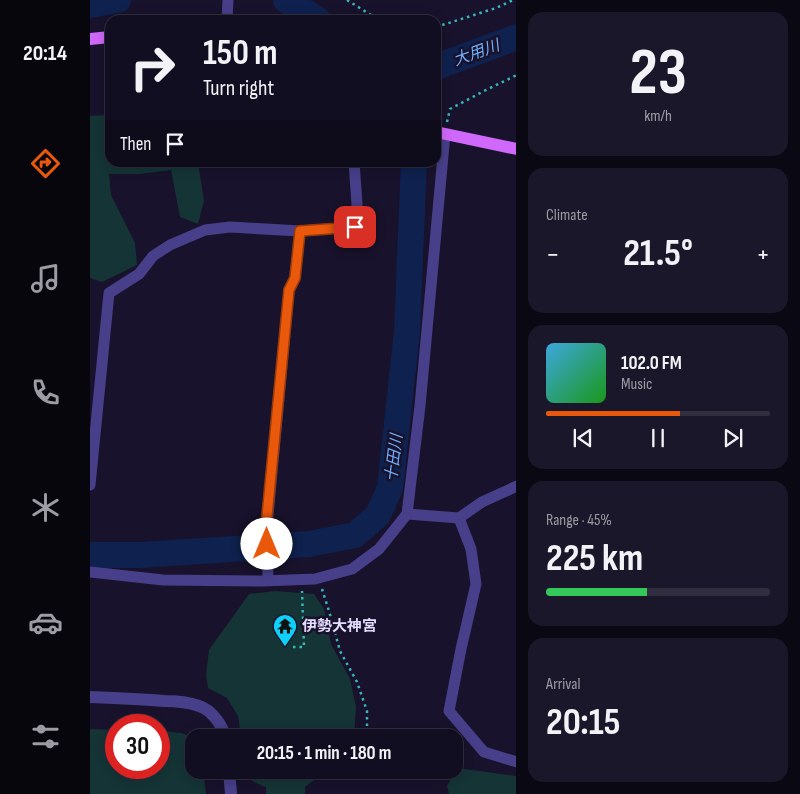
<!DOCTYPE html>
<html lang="en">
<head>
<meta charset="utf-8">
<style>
	:root { --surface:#120e21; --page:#1b172a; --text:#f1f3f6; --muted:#9c9ca5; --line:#312e3f; --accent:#ea580c }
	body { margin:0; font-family:"Sofia Sans Condensed","Noto Sans JP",sans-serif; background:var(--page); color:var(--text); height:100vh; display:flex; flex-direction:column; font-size:19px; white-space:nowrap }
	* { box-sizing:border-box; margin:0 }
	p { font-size:16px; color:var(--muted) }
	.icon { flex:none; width:28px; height:28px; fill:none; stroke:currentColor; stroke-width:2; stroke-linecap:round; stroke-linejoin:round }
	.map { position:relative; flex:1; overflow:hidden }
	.drawer { display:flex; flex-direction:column; gap:12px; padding:12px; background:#0a0812; width:284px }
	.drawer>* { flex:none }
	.hud { position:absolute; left:15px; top:15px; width:336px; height:152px; border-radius:15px; box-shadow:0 2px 12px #0003,0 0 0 1px var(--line); background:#120e21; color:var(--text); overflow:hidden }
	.speed { position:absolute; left:15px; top:714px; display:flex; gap:10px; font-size:25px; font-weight:700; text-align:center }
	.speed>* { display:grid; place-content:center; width:65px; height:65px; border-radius:50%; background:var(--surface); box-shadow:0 2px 12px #0003,0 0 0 1px var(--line); line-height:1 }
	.speed .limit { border:8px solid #d22; background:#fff; color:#111 }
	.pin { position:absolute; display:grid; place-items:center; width:42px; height:42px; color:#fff; margin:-21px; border-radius:10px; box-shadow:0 2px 8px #0006 }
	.me { position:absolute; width:55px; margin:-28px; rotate:0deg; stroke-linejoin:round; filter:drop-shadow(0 0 4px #0008) }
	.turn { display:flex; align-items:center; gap:18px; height:105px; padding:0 15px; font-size:22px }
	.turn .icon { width:65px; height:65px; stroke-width:2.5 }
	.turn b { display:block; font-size:35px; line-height:42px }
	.then { display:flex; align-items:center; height:48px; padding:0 15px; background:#0003; gap:10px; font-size:19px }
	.big { font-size:38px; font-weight:700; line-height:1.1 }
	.drawer .tile { flex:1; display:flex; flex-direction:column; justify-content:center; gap:8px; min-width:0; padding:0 18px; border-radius:15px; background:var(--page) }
	.drawer .dial { align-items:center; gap:0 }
	.dial b { font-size:65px; line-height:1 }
	.song { display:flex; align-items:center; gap:15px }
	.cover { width:60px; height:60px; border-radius:8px; background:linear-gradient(135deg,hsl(200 70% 55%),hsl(120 70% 35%)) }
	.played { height:5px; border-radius:2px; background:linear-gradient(90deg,var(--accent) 60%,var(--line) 60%) }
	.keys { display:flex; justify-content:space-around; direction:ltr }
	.heat { display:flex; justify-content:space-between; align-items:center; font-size:28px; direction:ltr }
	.charge { height:8px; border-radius:4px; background:linear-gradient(90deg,#34c759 45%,var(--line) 0) }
	.trip { position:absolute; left:95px; top:729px; width:278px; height:50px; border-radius:15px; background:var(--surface); box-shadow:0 2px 12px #0003,0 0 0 1px var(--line); font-weight:700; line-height:50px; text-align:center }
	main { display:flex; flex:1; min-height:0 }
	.dock { display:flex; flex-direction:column; width:90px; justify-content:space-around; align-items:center; background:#07060d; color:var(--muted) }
	.dock .icon { width:35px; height:35px }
	.dock .on { color:var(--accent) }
	.dock b { font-size:22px; color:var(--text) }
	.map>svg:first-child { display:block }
	.green { fill:#153436 }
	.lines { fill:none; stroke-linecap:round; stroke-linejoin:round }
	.river { stroke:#0f214e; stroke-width:26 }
	.path { stroke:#34b9bb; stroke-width:2.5; stroke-dasharray:2.5 4; stroke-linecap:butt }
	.minor { stroke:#473f89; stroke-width:11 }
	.tertiary { stroke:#473f89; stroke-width:12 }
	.primary { stroke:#cf68fb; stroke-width:12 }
	.route-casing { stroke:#983908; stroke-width:12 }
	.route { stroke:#ea580c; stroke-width:9 }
	.labels { text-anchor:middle; stroke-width:5; stroke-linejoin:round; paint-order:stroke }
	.poi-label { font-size:15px; font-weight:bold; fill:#e4defe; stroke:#18122c; text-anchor:start }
	.water-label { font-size:16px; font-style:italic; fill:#6faffb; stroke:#18122c }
</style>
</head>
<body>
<main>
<nav class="dock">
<b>20:14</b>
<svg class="icon on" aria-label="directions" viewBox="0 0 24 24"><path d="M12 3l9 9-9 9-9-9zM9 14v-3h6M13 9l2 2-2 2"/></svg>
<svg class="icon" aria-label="music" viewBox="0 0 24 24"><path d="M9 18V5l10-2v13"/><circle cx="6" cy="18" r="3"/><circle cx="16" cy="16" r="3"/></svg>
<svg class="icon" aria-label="phone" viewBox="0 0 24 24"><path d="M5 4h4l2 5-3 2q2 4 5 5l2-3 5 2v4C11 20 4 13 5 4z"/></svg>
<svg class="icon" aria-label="climate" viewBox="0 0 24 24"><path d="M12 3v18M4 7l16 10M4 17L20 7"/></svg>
<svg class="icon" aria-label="car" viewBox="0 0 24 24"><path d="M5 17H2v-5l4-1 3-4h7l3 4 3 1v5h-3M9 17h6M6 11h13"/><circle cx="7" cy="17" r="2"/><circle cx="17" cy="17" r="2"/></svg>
<svg class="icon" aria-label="filters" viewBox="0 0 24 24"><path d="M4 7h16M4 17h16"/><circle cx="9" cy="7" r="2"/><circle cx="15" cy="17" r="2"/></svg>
</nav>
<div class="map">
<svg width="427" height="794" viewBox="0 0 427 794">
	<rect width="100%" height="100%" fill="#18122c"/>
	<g class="green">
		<polygon points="16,115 20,115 20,162 108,163 114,201 108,224 90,217 81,170 50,174 19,174 21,195 45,243 47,265 12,282 0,278 0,116"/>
		<polygon points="185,591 224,594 234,609 241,644 260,679 266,707 264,737 151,737 148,716 137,698 118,688 116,675 119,650 159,594"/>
		<path d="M 0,729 L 26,730 L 26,768 L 69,768 L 69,731 C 77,732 100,731 104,741 C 105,745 104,764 104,770 L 113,770 L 116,794 L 0,794 Z"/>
		<polygon points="367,768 426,776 426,794 359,794 357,786"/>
		<path d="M 155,770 L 237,770 L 215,787 L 215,794 L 176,794 L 176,787 C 166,783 158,781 155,770 Z"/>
	</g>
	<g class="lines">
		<g class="river">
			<polyline points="196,0 228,20"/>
			<polyline points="0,5 28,0"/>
			<polyline points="346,67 427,37"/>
			<polyline points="0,555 50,555 219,544 265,535 288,515 300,488 317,331 324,162"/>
		</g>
		<g class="path">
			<polyline points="257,0 289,20"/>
			<polyline points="346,27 406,8 423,0"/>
			<polyline points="357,122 360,109 394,91 427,75"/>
			<polyline points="232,589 239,611 250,651 267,682 277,711 277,732 274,738"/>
			<polyline points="203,647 214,647 212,591"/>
			<polyline points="338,770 340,770"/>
		</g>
		<g class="minor">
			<polyline points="137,20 138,0"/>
			<polyline points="0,485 19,293 49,274 63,256 80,245 115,230 140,227 210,231 265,227 267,204 264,162"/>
			<polyline points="317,514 330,406 355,134"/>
			<polyline points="369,518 381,549 386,584 371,649 359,711 394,752 427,762"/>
			<polyline points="0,572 73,580 173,581 225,579 262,569 289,549 317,514 369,518 392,502 427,486"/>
			<polyline points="178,580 177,526 199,290 205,278 210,231"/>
		</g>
		<g class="tertiary">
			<path d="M 0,697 C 25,698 50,699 74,701 C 86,701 98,702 109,706 C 122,710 132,725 136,738"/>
			<polyline points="139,770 141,794"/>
		</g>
		<g class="primary">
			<polyline points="0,39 20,37"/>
			<polyline points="346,132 427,149"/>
		</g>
	</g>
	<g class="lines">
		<g class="route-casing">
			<polyline id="route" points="177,544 176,526 199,290 205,278 210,231 265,227"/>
		</g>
		<use href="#route" class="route"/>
	</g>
	<defs>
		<g id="temple-pin" transform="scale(1.25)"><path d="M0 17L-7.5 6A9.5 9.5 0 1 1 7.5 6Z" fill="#0fd0f9" stroke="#18122c"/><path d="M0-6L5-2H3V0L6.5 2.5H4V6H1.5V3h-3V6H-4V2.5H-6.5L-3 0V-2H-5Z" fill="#111"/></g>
	</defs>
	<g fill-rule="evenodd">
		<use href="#temple-pin" x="195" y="626"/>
	</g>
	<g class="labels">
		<g class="poi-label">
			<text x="212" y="631">伊勢大神宮</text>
		</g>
		<g class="water-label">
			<text transform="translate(386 52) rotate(-20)" y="6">大用川</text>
			<text transform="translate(303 458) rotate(-83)" y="6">十田川</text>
		</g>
	</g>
</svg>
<div class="speed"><div class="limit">30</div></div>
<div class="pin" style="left:265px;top:227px;background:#d93025"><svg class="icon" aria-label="arrive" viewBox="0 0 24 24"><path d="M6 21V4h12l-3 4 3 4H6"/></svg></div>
<svg class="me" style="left:177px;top:544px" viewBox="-20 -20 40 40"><circle r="19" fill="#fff"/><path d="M0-13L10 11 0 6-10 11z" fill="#ea580c"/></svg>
<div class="trip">20:15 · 1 min · 180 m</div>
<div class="hud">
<div class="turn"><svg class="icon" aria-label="right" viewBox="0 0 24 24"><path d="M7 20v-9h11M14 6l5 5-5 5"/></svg><div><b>150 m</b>Turn right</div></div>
<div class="then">Then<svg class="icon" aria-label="arrive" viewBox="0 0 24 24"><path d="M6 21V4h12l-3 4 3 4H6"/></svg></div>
</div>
</div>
<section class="drawer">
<div class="tile dial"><b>23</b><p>km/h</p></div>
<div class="tile"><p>Climate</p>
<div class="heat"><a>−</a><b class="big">21.5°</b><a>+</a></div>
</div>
<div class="tile">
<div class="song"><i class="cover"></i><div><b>102.0 FM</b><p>Music</p></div></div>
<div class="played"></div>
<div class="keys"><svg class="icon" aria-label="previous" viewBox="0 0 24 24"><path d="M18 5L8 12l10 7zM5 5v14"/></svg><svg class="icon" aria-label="pause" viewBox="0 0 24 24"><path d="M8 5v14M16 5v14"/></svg><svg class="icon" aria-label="next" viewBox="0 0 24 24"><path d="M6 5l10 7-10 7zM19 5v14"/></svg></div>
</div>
<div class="tile"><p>Range · 45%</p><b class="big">225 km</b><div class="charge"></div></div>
<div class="tile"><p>Arrival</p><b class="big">20:15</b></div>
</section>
</main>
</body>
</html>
